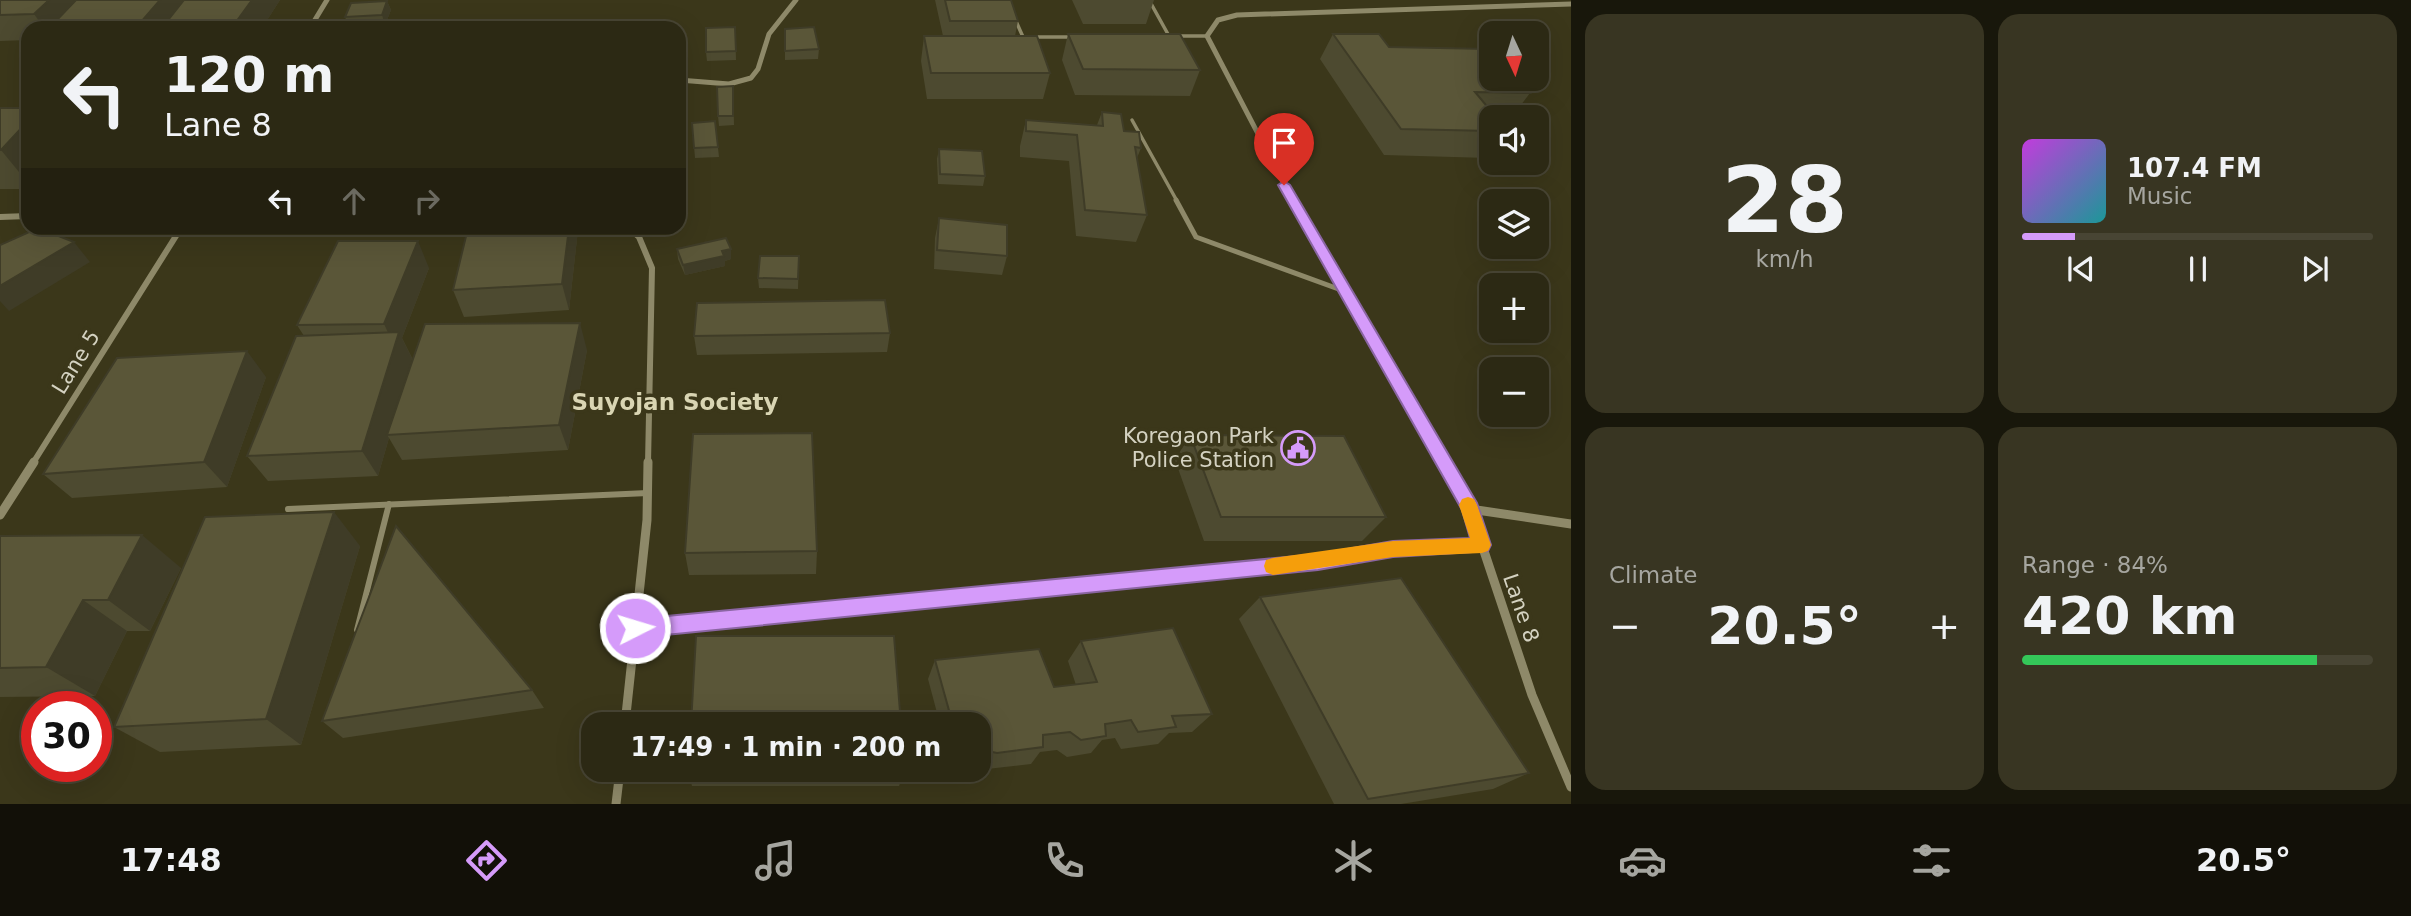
<!DOCTYPE html>
<html lang="en">
<head>
<meta charset="utf-8">
<style>
	:root { --surface:#2c2914; --page:#383522; --text:#f1f3f6; --muted:#a6a6a0; --line:#484534; --accent:#d59bfa }
	body { margin:0; font-family:"DejaVu Sans",sans-serif; background:var(--page); color:var(--text); height:100vh; display:flex; flex-direction:column; font-size:26px; white-space:nowrap }
	* { box-sizing:border-box; margin:0 }
	p { font-size:23px; color:var(--muted) }
	.icon { flex:none; width:38px; height:38px; fill:none; stroke:currentColor; stroke-width:2; stroke-linecap:round; stroke-linejoin:round }
	.map { position:relative; flex:1; overflow:hidden }
	.details { display:flex; flex-direction:column; gap:14px; padding:14px; background:#18170b; width:840px }
	.details>* { flex:none }
	.hud { position:absolute; left:21px; top:21px; width:665px; height:214px; border-radius:21px; box-shadow:0 7px 28px #0002,0 0 0 2px var(--line); background:#2c2914; color:var(--text); overflow:hidden }
	.needle { width:46px; rotate:176deg }
	.tools { position:absolute; left:1479px; top:21px; display:grid; gap:14px }
	.tools a { display:grid; place-items:center; width:70px; height:70px; border-radius:14px; background:var(--surface); box-shadow:0 7px 28px #0002,0 0 0 2px var(--line); font-size:35px }
	.speed { position:absolute; left:21px; top:691px; display:flex; gap:14px; font-size:35px; font-weight:700; text-align:center }
	.speed>* { display:grid; place-content:center; width:91px; height:91px; border-radius:50%; background:var(--surface); box-shadow:0 7px 28px #0002,0 0 0 2px var(--line); line-height:1 }
	.speed .limit { border:10px solid #d22; background:#fff; color:#111 }
	.pin { position:absolute; display:grid; place-items:center; width:60px; height:60px; color:#fff; margin:-72px -30px; border-radius:50% 50% 50% 0; rotate:-45deg; box-shadow:0 0 7px #0007 }
	.pin .icon { rotate:45deg }
	.me { position:absolute; width:77px; margin:-38px; rotate:85deg; stroke-linejoin:round; filter:drop-shadow(0 0 5px #0008) }
	.turn { display:flex; align-items:center; gap:24px; height:147px; padding:0 28px; font-size:32px }
	.turn .icon { width:91px; height:91px; stroke-width:2.5 }
	.turn b { display:block; font-size:49px; line-height:60px }
	.lanes { display:flex; align-items:center; height:66px; padding:0 28px; background:#0003; justify-content:center; gap:35px; direction:ltr }
	.lanes .off { opacity:.35 }
	.big { font-size:52px; font-weight:800; line-height:1.1 }
	.details .card { flex:1; display:flex; flex-direction:column; justify-content:center; gap:10px; min-width:0; padding:0 24px; border-radius:21px; background:var(--page) }
	.details .dial { align-items:center; gap:0 }
	.dial b { font-size:91px; line-height:1 }
	.song { display:flex; align-items:center; gap:21px }
	.cover { width:84px; height:84px; border-radius:10px; background:linear-gradient(135deg,hsl(290 70% 55%),hsl(180 70% 35%)) }
	.played { height:7px; border-radius:4px; background:linear-gradient(90deg,var(--accent) 15%,var(--line) 15%) }
	.keys { display:flex; justify-content:space-around; direction:ltr }
	.heat { display:flex; justify-content:space-between; align-items:center; font-size:38px; direction:ltr }
	.charge { height:10px; border-radius:5px; background:linear-gradient(90deg,#34c759 84%,var(--line) 0) }
	.details .tiles { flex:1; display:grid; gap:14px; grid-template-columns:repeat(2,1fr) }
	.trip { position:absolute; left:581px; top:712px; width:410px; height:70px; border-radius:21px; background:var(--surface); box-shadow:0 7px 28px #0002,0 0 0 2px var(--line); font-weight:800; line-height:70px; text-align:center }
	.tabs { display:flex; height:112px; justify-content:space-around; align-items:center; background:#121008; color:var(--muted) }
	.tabs .icon { width:49px; height:49px }
	.tabs .on { color:var(--accent) }
	.tabs b { font-size:32px; color:var(--text) }
	main { display:flex; flex:1; min-height:0 }
	.map>svg:first-child { display:block }
	.lines { fill:none; stroke-linecap:round; stroke-linejoin:round }
	.lane-far2 { stroke:#8e8969; stroke-width:3.5 }
	.lane-far1 { stroke:#8e8969; stroke-width:5 }
	.lane { stroke:#8e8969; stroke-width:6 }
	.street-far2 { stroke:#8e8969; stroke-width:5 }
	.street-far1 { stroke:#8e8969; stroke-width:6 }
	.street { stroke:#8e8969; stroke-width:9 }
	.wall { fill:#4d4a30 }
	.shaded-wall { fill:#3f3c27 }
	.building { fill:#5a5638; stroke:#3f3c27; stroke-width:2 }
	.route { fill:#d59bfa; stroke:#8a65a2; stroke-width:2 }
	.slow { fill:#f59e0b }
	.labels { text-anchor:middle; stroke-width:7; stroke-linejoin:round; paint-order:stroke }
	.street-label { font-size:21px; fill:#d4d2c1; stroke:#3b371a }
	.poi-label { font-size:21px; fill:#d4d2c1; stroke:#3b371a; text-anchor:end }
	.neighbourhood-label { font-size:23px; font-weight:bold; fill:#d9d5b3; stroke:#3b371a }
</style>
</head>
<body>
<main>
<div class="map">
<svg width="1571" height="804" viewBox="0 0 1571 804">
	<rect width="100%" height="100%" fill="#3b371a"/>
	<g class="lines">
		<g class="lane-far2">
			<polyline points="1149,0 1169,36"/>
			<polyline points="1015,19 1023,37 1074,37"/>
			<polyline points="1175,36 1207,36"/>
			<polyline points="1132,120 1177,201"/>
		</g>
		<polyline class="lane-far1" points="1176,200 1196,237 1344,291"/>
		<g class="lane">
			<polyline points="288,509 648,493"/>
			<polyline points="357,630 389,504"/>
		</g>
		<g class="street-far2">
			<polyline points="310,28 327,0"/>
			<polyline points="679,80 729,84 751,78 758,69 769,34 796,0"/>
			<polyline points="1293,201 1207,36 1218,20 1237,15 1571,4"/>
		</g>
		<g class="street-far1">
			<polyline points="1292,200 1444,463"/>
			<polyline points="0,217 28,216"/>
			<polyline points="629,228 639,237 652,268 648,463"/>
			<polyline points="33,463 181,228"/>
		</g>
		<g class="street">
			<polyline points="1443,462 1470,509 1532,695 1571,787"/>
			<polyline points="1470,509 1571,524"/>
			<polyline points="0,515 34,462"/>
			<polyline points="635,629 1318,562 1393,549 1481,545"/>
			<polyline points="625,724 647,520 648,462"/>
			<polyline points="616,804 620,770"/>
		</g>
	</g>
	<g class="wall">
		<polygon points="0,0 280,0 262,28 28,28 28,40 0,41"/>
		<polygon points="935,0 1011,0 1018,21 1015,36 1050,73 1043,99 927,99 921,61 924,36 943,36"/>
		<polygon points="1072,0 1154,0 1146,24 1083,24"/>
		<polygon points="387,1 391,10 385,25 349,27 345,17"/>
		<polygon points="735,27 736,60 707,61 706,52"/>
		<polygon points="785,29 819,49 818,59 785,60"/>
		<polygon points="1068,34 1200,70 1190,96 1075,95 1062,60"/>
		<polygon points="1333,34 1389,47 1530,93 1512,117 1491,117 1491,154 1488,158 1384,155 1320,59"/>
		<polygon points="733,86 734,125 719,126 718,116"/>
		<rect x="0" y="108" width="28" height="81"/>
		<polygon points="1102,112 1124,131 1141,148 1137,158 1147,215 1136,242 1076,236 1069,161 1020,157 1020,146 1026,120 1097,125"/>
		<polygon points="715,121 719,157 695,158 692,123"/>
		<polygon points="939,149 985,176 983,186 938,184 937,159"/>
		<polygon points="939,218 1007,256 1002,275 934,269 935,238"/>
		<polygon points="578,230 569,310 464,317 453,290"/>
		<polygon points="677,249 731,249 731,259 725,261 725,266 685,275 678,259"/>
		<polygon points="799,256 798,289 759,288 758,278"/>
		<polygon points="429,268 402,338 412,358 403,390 587,350 568,450 402,460 389,438 378,476 268,481 247,456 304,336 297,325"/>
		<polygon points="890,333 887,352 697,355 694,336"/>
		<polygon points="266,377 227,487 72,498 43,474"/>
		<polygon points="1190,435 1386,517 1362,541 1204,541 1175,460"/>
		<polygon points="0,536 181,568 150,631 127,631 95,696 0,697"/>
		<polygon points="360,546 301,745 160,752 114,727"/>
		<polygon points="817,551 816,574 689,575 685,553"/>
		<polygon points="1260,597 1529,773 1493,789 1401,804 1334,804 1239,619"/>
		<polygon points="1081,641 1212,714 1192,732 1169,733 1158,744 1121,749 1115,738 1102,740 1091,753 1067,757 1057,750 1040,752 1031,764 987,769 978,767 978,724 940,724 928,679 935,660 1054,687 1076,685 1068,661"/>
		<polygon points="532,690 544,708 343,738 322,721"/>
		<polygon points="688,770 905,770 899,786 692,786"/>
	</g>
	<g class="shaded-wall">
		<polygon points="49,0 90,0 53,24 56,28 44,28 34,14"/>
		<polygon points="160,0 195,0 165,24 168,28 145,28 141,22"/>
		<polygon points="252,0 280,0 262,28 239,28 236,22"/>
		<polygon points="387,1 391,10 385,25 382,15"/>
		<polygon points="28,121 28,183 1,150"/>
		<polygon points="569,228 577,228 578,230 569,310 562,284"/>
		<polygon points="418,241 429,268 402,338 412,358 390,435 387,435 389,438 378,476 362,451 394,345 384,324"/>
		<polygon points="74,242 90,262 9,311 0,301 0,286"/>
		<polygon points="731,249 731,259 725,261 725,266 685,275 683,265"/>
		<polygon points="580,323 587,350 568,450 559,425"/>
		<polygon points="247,351 266,377 227,487 204,462"/>
		<polygon points="334,512 360,546 301,745 266,719"/>
		<polygon points="142,535 181,568 150,631 108,600"/>
		<polygon points="83,600 127,631 95,696 46,667"/>
	</g>
	<g class="building">
		<polygon points="0,0 49,0 34,14 0,15"/>
		<polygon points="76,0 160,0 141,22 53,24"/>
		<polygon points="184,0 252,0 236,22 165,24"/>
		<polygon points="945,0 1011,0 1018,21 950,21"/>
		<polygon points="387,1 382,15 345,17 351,3"/>
		<polygon points="735,27 736,51 706,52 706,28"/>
		<polygon points="814,27 819,49 785,51 785,29"/>
		<polygon points="1068,34 1180,34 1200,70 1083,69"/>
		<polygon points="1333,34 1379,34 1389,47 1490,49 1491,79 1518,79 1530,93 1475,92 1496,117 1491,117 1491,131 1401,129"/>
		<polygon points="924,36 1037,36 1050,73 931,73"/>
		<polygon points="733,86 733,116 718,116 717,87"/>
		<polygon points="0,108 28,108 28,121 1,150 0,150"/>
		<polygon points="1102,112 1121,114 1124,131 1139,132 1141,148 1135,147 1147,215 1085,210 1077,135 1026,131 1026,120 1103,126"/>
		<polygon points="715,121 718,147 694,148 692,123"/>
		<polygon points="939,149 982,151 985,176 940,174"/>
		<polygon points="939,218 1007,225 1007,256 937,250"/>
		<polygon points="38,228 74,242 0,286 0,245"/>
		<polygon points="468,228 569,228 562,284 453,290"/>
		<polygon points="726,238 731,249 722,251 724,256 683,265 677,249"/>
		<polygon points="338,241 418,241 384,324 297,325"/>
		<polygon points="760,256 799,256 798,279 758,278"/>
		<polygon points="885,300 890,333 694,336 697,303"/>
		<polygon points="580,323 559,425 387,435 425,324"/>
		<polygon points="399,332 362,451 247,456 296,336"/>
		<polygon points="247,351 204,462 43,474 117,358"/>
		<polygon points="812,433 817,551 685,553 693,434"/>
		<polygon points="1190,435 1344,436 1386,517 1221,517"/>
		<polygon points="334,512 266,719 114,727 205,517"/>
		<polygon points="396,526 532,690 322,721"/>
		<polygon points="142,535 108,600 83,600 46,667 0,668 0,536"/>
		<polygon points="1401,578 1529,773 1368,799 1260,597"/>
		<polygon points="1173,628 1212,714 1172,716 1176,727 1138,732 1131,720 1105,724 1106,736 1081,740 1070,732 1043,735 1043,747 997,753 978,749 978,724 957,724 950,714 935,660 1039,649 1054,687 1097,682 1081,641"/>
		<polygon points="696,636 894,636 901,724 691,724"/>
	</g>
	<polygon class="route" points="1284,181 1290,185 1477,503 1491,545 1488,551 1393,557 1318,570 635,638 629,635 626,628 629,622 635,619 1318,554 1393,541 1470,538 1462,510 1278,185"/>
	<polygon class="slow" points="1468,497 1474,499 1477,505 1491,545 1488,551 1482,553 1393,557 1273,575 1266,572 1264,566 1266,560 1273,558 1393,541 1470,538 1459,505 1462,499"/>
	<defs>
		<g id="civic-ring" transform="scale(1.75)"><circle r="9.5" fill="#3b371a" stroke="#d59bfa" stroke-width="1.5"/><path d="M-.6-6.5H3V-4.5H.6V-3L4-1V1h2V6H-6V1h2V-1L-.6-3ZM-1.2 2.5V6h2.4V2.5Z" fill="#d59bfa"/></g>
	</defs>
	<g fill-rule="evenodd">
		<use href="#civic-ring" x="1298" y="448"/>
	</g>
	<g class="labels">
		<g class="street-label">
			<text transform="translate(76 362) rotate(-58)" y="7">Lane 5</text>
			<text transform="translate(1521 608) rotate(71)" y="7">Lane 8</text>
		</g>
		<g class="poi-label">
			<text x="1274" y="443">Koregaon Park<tspan x="1274" dy="24">Police Station</tspan></text>
		</g>
		<g class="neighbourhood-label">
			<text x="675" y="410">Suyojan Society</text>
		</g>
	</g>
</svg>
<div class="tools">
<a><svg class="needle" viewBox="-14 -14 28 28"><path d="M0-13l5 13h-10z" fill="#e53935"/><path d="M0 13l5-13h-10z" fill="#a6a6a0"/></svg></a>
<a><svg class="icon" aria-label="sound" viewBox="0 0 24 24"><path d="M4 9h4l5-4v14l-5-4H4zM17 9q2 3 0 6"/></svg></a>
<a><svg class="icon" aria-label="layers" viewBox="0 0 24 24"><path d="M12 4l9 5-9 5-9-5zM3 14l9 5 9-5"/></svg></a>
<a>+</a>
<a>−</a>
</div>
<div class="speed"><div class="limit">30</div></div>
<div class="pin" style="left:1284px;top:185px;background:#d93025"><svg class="icon" aria-label="arrive" viewBox="0 0 24 24"><path d="M6 21V4h12l-3 4 3 4H6"/></svg></div>
<svg class="me" style="left:635px;top:628px" viewBox="-20 -20 40 40"><circle r="17" fill="#d59bfa" stroke="#fff" stroke-width="3"/><path d="M0-11L8 9 0 5-8 9z" fill="#fff"/></svg>
<div class="trip">17:49 · 1 min · 200 m</div>
<div class="hud">
<div class="turn"><svg class="icon" aria-label="left" viewBox="0 0 24 24"><path d="M17 20v-9H6M10 6l-5 5 5 5"/></svg><div><b>120 m</b>Lane 8</div></div>
<div class="lanes"><svg class="icon" aria-label="left" viewBox="0 0 24 24"><path d="M17 20v-9H6M10 6l-5 5 5 5"/></svg><svg class="icon off" aria-label="ahead" viewBox="0 0 24 24"><path d="M12 20V5M6 11l6-6 6 6"/></svg><svg class="icon off" aria-label="right" viewBox="0 0 24 24"><path d="M7 20v-9h11M14 6l5 5-5 5"/></svg></div>
</div>
</div>
<section class="details">
<div class="tiles">
<div class="card dial"><b>28</b><p>km/h</p></div>
<div class="card">
<div class="song"><i class="cover"></i><div><b>107.4 FM</b><p>Music</p></div></div>
<div class="played"></div>
<div class="keys"><svg class="icon" aria-label="previous" viewBox="0 0 24 24"><path d="M18 5L8 12l10 7zM5 5v14"/></svg><svg class="icon" aria-label="pause" viewBox="0 0 24 24"><path d="M8 5v14M16 5v14"/></svg><svg class="icon" aria-label="next" viewBox="0 0 24 24"><path d="M6 5l10 7-10 7zM19 5v14"/></svg></div>
</div>
<div class="card"><p>Climate</p>
<div class="heat"><a>−</a><b class="big">20.5°</b><a>+</a></div>
</div>
<div class="card"><p>Range · 84%</p><b class="big">420 km</b><div class="charge"></div></div>
</div>
</section>
</main>
<nav class="tabs">
<b>17:48</b>
<svg class="icon on" aria-label="directions" viewBox="0 0 24 24"><path d="M12 3l9 9-9 9-9-9zM9 14v-3h6M13 9l2 2-2 2"/></svg>
<svg class="icon" aria-label="music" viewBox="0 0 24 24"><path d="M9 18V5l10-2v13"/><circle cx="6" cy="18" r="3"/><circle cx="16" cy="16" r="3"/></svg>
<svg class="icon" aria-label="phone" viewBox="0 0 24 24"><path d="M5 4h4l2 5-3 2q2 4 5 5l2-3 5 2v4C11 20 4 13 5 4z"/></svg>
<svg class="icon" aria-label="climate" viewBox="0 0 24 24"><path d="M12 3v18M4 7l16 10M4 17L20 7"/></svg>
<svg class="icon" aria-label="car" viewBox="0 0 24 24"><path d="M5 17H2v-5l4-1 3-4h7l3 4 3 1v5h-3M9 17h6M6 11h13"/><circle cx="7" cy="17" r="2"/><circle cx="17" cy="17" r="2"/></svg>
<svg class="icon" aria-label="filters" viewBox="0 0 24 24"><path d="M4 7h16M4 17h16"/><circle cx="9" cy="7" r="2"/><circle cx="15" cy="17" r="2"/></svg>
<b>20.5°</b>
</nav>
</body>
</html>
